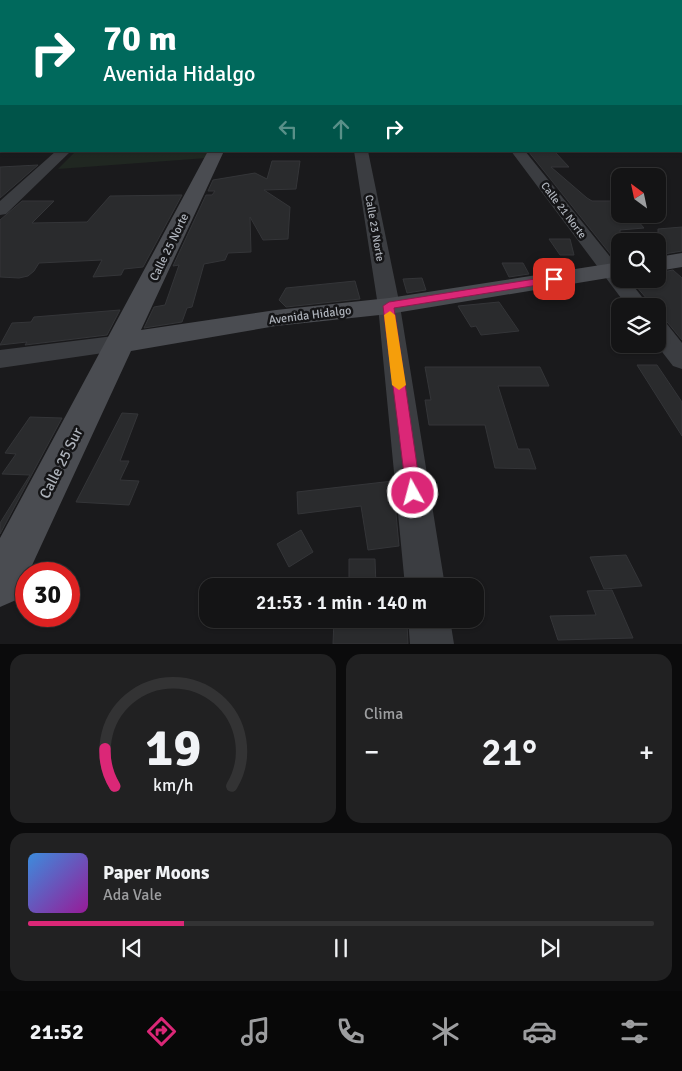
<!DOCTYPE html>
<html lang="es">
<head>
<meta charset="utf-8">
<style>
	:root { --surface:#141415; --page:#212122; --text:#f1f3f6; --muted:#9d9ea0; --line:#333334; --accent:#db2777 }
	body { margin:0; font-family:Signika,sans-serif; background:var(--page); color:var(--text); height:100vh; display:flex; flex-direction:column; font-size:19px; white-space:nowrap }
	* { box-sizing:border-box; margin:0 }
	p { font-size:16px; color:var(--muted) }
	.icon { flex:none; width:28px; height:28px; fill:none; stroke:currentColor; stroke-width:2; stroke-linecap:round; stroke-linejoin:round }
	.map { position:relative; height:644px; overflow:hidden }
	.sheet { display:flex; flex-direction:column; gap:10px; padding:10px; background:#0b0b0c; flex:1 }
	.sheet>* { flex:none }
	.guide { position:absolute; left:0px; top:0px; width:682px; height:152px; box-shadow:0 1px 4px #0004,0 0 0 1px var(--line); background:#00695c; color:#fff; overflow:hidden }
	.needle { width:32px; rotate:327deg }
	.controls { position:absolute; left:611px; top:168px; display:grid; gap:10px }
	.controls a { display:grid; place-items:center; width:55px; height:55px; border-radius:10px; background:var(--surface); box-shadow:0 1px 4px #0004,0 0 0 1px var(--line); font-size:25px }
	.speed { position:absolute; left:15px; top:562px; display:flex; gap:10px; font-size:25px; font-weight:700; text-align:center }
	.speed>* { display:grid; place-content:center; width:65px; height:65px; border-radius:50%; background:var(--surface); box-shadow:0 1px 4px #0004,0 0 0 1px var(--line); line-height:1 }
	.speed .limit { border:8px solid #d22; background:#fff; color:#111 }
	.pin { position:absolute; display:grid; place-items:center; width:42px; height:42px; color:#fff; margin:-21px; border-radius:10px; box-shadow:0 2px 8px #0006 }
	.me { position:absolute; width:55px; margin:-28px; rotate:353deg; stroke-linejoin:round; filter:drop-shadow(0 0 4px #0008) }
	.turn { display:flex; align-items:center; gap:18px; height:105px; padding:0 20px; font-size:22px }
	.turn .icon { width:65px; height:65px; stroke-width:2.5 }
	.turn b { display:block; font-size:35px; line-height:42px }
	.lanes { display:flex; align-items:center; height:48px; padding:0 20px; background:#0003; justify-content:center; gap:25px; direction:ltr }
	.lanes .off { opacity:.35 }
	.big { font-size:38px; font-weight:600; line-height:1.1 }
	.sheet .widget { flex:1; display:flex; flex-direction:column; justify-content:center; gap:8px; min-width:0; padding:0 18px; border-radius:15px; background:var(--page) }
	.sheet .dial { align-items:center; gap:0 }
	.dial svg { height:130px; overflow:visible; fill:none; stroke:var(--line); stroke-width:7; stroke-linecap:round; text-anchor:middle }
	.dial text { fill:var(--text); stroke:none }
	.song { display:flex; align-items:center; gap:15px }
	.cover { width:60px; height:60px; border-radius:8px; background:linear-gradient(135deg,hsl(210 70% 55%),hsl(300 70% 35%)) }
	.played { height:5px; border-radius:2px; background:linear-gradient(90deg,var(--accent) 25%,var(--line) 25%) }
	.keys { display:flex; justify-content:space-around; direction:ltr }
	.heat { display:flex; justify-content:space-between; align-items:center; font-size:28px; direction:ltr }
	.sheet .tiles { flex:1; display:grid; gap:10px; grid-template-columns:1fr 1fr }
	.widget:last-child { grid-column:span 2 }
	.trip { position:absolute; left:199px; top:578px; width:285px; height:50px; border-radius:15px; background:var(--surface); box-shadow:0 1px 4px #0004,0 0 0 1px var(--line); font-weight:600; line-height:50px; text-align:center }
	.tab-bar { display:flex; height:80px; justify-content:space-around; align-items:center; background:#080808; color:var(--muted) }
	.tab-bar .icon { width:35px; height:35px }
	.tab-bar .selected { color:var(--accent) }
	.tab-bar b { font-size:22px; color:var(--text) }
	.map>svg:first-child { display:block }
	.green { fill:#202721 }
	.building { fill:#2a2b2d; stroke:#343538 }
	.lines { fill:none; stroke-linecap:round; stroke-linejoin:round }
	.street { fill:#3b3d41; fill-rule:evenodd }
	.secondary { fill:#4a4c51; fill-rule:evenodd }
	.route { fill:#db2777; stroke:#8e194d }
	.slow { fill:#f59e0b }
	.labels { text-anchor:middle; stroke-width:5; stroke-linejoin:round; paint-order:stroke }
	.far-street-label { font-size:11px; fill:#aeb3bb; stroke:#151517 }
	.street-label { font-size:12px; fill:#aeb3bb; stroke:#151517 }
	.near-street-label { font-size:15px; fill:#aeb3bb; stroke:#151517 }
</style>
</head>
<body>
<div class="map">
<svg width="682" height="644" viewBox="0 0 682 644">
	<rect width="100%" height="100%" fill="#1a1a1c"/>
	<polygon class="green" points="76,151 210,151 207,158 58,169"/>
	<g class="building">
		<polygon points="528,151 554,151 569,167 551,167 587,198 592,201 620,201 620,214 632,214 644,228 620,230 620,260 616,261"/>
		<polygon points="272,161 300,161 296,189 264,190 290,207 288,239 263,240 250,217 251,252 228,253 225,260 204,264 192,307 187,308 182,322 144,328 154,307 165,305 179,265 173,266 206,195 212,195 215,191 208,191 213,180 255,173 267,179"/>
		<polygon points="38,165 0,198 0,167"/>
		<polygon points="182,195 143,267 124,269 121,275 93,277 102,260 39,263 34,271 28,276 19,278 0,277 0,220 22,201 54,201 32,223 87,222 110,196"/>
		<polygon points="682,227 682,251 658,255 658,229"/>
		<polygon points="549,239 570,239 574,255 560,255"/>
		<polygon points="502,263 523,263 529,274 509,277"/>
		<polygon points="673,270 682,278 682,340 658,311 658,306 653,306 630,279 658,279 658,273"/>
		<polygon points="422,278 426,290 407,293 403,279"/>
		<polygon points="355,281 360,299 286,307 279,300 286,288"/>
		<polygon points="499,302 519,331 481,335 476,326 471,327 458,306"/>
		<polygon points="120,310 107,335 25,345 27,342 0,345 12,323 31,322 34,317"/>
		<polygon points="637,365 657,365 682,402 682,436"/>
		<polygon points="425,367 540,367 549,386 498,386 518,449 529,449 536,469 495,468 485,425 429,425 425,400 431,400"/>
		<polygon points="122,413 138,414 120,461 129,461 120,480 139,481 129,505 76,502"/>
		<polygon points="30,417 62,418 0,534 0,523 30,475 2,474 16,454 5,453"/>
		<polygon points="393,481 399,546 368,550 361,506 298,514 297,492"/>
		<polygon points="301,530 313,552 289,567 277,544"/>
		<polygon points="626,555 642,586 604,589 590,557"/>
		<polygon points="349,559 375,559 376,586 349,586"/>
		<polygon points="612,590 633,638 558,640 550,616 596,615 587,591"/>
		<polygon points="334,619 378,619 378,625 407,624 408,644 333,644"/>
	</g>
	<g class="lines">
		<g class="street">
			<rect x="681" y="72" width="1" height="6"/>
			<rect x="681" y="93" width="1" height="6"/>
			<rect x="681" y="112" width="1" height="6"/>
			<polygon points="56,151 71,151 6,214 0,215 0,201"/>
			<polygon points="354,151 368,151 400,306 445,586 405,586 378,306"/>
			<polygon points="511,151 525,151 620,269 620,279 628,279 649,306 627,306"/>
			<polygon points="658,322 667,324 682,343 682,369 673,366 656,344 658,344"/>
			<polygon points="122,335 131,337 135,343 131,349 0,368 0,350"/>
			<polygon points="408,619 450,619 454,644 410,644"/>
		</g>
		<g class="secondary">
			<polygon points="208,151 224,151 141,330 276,310 389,298 620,262 620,276 389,314 276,326 131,351 28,574 26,574 16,600 0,607 0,538"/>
			<polygon points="682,253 682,267 658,271 658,257"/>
		</g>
	</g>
	<linearGradient id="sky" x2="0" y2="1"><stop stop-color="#0e0e0f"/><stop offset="0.43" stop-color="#383e4b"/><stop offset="1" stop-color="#383e4b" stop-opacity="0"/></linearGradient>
	<rect width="682" height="157" fill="url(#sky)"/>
	<polygon class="route" points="554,276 559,279 557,282 394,308 421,493 419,498 413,500 407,498 383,306 389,302"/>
	<polygon class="slow" points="390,311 395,315 406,385 399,390 392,385 384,315"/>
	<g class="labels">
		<g class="far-street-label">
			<text transform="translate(564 210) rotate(53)" y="4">Calle 21 Norte</text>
			<text transform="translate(375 228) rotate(80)" y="4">Calle 23 Norte</text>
		</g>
		<g class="street-label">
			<text transform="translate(169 247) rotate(-64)" y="4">Calle 25 Norte</text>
			<text transform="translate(310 315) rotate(-7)" y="4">Avenida Hidalgo</text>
		</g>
		<g class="near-street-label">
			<text transform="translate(61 463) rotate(-63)" y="5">Calle 25 Sur</text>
		</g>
	</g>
</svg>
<div class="controls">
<a><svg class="needle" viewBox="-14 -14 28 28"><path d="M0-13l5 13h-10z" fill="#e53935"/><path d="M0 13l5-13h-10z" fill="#9d9ea0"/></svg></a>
<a><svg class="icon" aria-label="search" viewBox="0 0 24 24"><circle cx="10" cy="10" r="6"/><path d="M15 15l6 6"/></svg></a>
<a><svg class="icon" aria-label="layers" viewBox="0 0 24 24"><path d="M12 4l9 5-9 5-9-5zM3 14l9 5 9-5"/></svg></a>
</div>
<div class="speed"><div class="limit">30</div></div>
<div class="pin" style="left:554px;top:279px;background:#d93025"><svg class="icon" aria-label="arrive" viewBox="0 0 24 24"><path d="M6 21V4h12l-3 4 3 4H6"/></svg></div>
<svg class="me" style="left:413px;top:493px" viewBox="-20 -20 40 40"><circle r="17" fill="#db2777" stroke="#fff" stroke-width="3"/><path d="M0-11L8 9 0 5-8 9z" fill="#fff"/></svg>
<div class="trip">21:53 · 1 min · 140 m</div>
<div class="guide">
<div class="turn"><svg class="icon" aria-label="right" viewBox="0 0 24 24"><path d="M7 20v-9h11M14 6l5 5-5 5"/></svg><div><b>70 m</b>Avenida Hidalgo</div></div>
<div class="lanes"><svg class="icon off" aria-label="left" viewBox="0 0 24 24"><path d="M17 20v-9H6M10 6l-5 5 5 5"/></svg><svg class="icon off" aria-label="ahead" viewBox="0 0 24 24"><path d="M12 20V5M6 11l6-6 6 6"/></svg><svg class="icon" aria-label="right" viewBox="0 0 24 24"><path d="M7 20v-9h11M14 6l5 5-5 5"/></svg></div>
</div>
</div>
<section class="sheet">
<div class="tiles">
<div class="widget dial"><svg viewBox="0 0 100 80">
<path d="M14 69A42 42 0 1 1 86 69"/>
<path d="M14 69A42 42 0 0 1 8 46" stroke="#db2777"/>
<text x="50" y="56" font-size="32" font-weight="700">19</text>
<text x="50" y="72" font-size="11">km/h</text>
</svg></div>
<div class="widget"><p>Clima</p>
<div class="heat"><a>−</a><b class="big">21°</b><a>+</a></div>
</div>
<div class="widget">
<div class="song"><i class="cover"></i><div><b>Paper Moons</b><p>Ada Vale</p></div></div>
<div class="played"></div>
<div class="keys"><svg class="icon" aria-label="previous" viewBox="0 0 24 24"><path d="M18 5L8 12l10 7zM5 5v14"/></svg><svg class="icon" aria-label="pause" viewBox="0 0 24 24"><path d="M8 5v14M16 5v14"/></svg><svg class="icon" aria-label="next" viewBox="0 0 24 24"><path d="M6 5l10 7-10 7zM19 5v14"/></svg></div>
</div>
</div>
</section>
<nav class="tab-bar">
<b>21:52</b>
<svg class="icon selected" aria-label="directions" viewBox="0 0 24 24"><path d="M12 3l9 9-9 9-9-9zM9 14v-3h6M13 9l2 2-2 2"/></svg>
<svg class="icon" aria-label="music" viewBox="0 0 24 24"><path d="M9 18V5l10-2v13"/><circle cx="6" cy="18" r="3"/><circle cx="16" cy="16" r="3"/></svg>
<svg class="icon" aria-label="phone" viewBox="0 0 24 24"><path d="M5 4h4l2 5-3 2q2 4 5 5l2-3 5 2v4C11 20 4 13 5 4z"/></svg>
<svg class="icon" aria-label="climate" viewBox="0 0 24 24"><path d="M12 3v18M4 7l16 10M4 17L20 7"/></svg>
<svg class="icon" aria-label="car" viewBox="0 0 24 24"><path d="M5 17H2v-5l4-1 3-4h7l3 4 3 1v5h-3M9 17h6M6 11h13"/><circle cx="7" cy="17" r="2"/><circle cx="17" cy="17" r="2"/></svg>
<svg class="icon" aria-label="filters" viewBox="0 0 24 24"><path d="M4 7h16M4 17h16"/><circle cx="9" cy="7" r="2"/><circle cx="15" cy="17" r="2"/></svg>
</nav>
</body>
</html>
